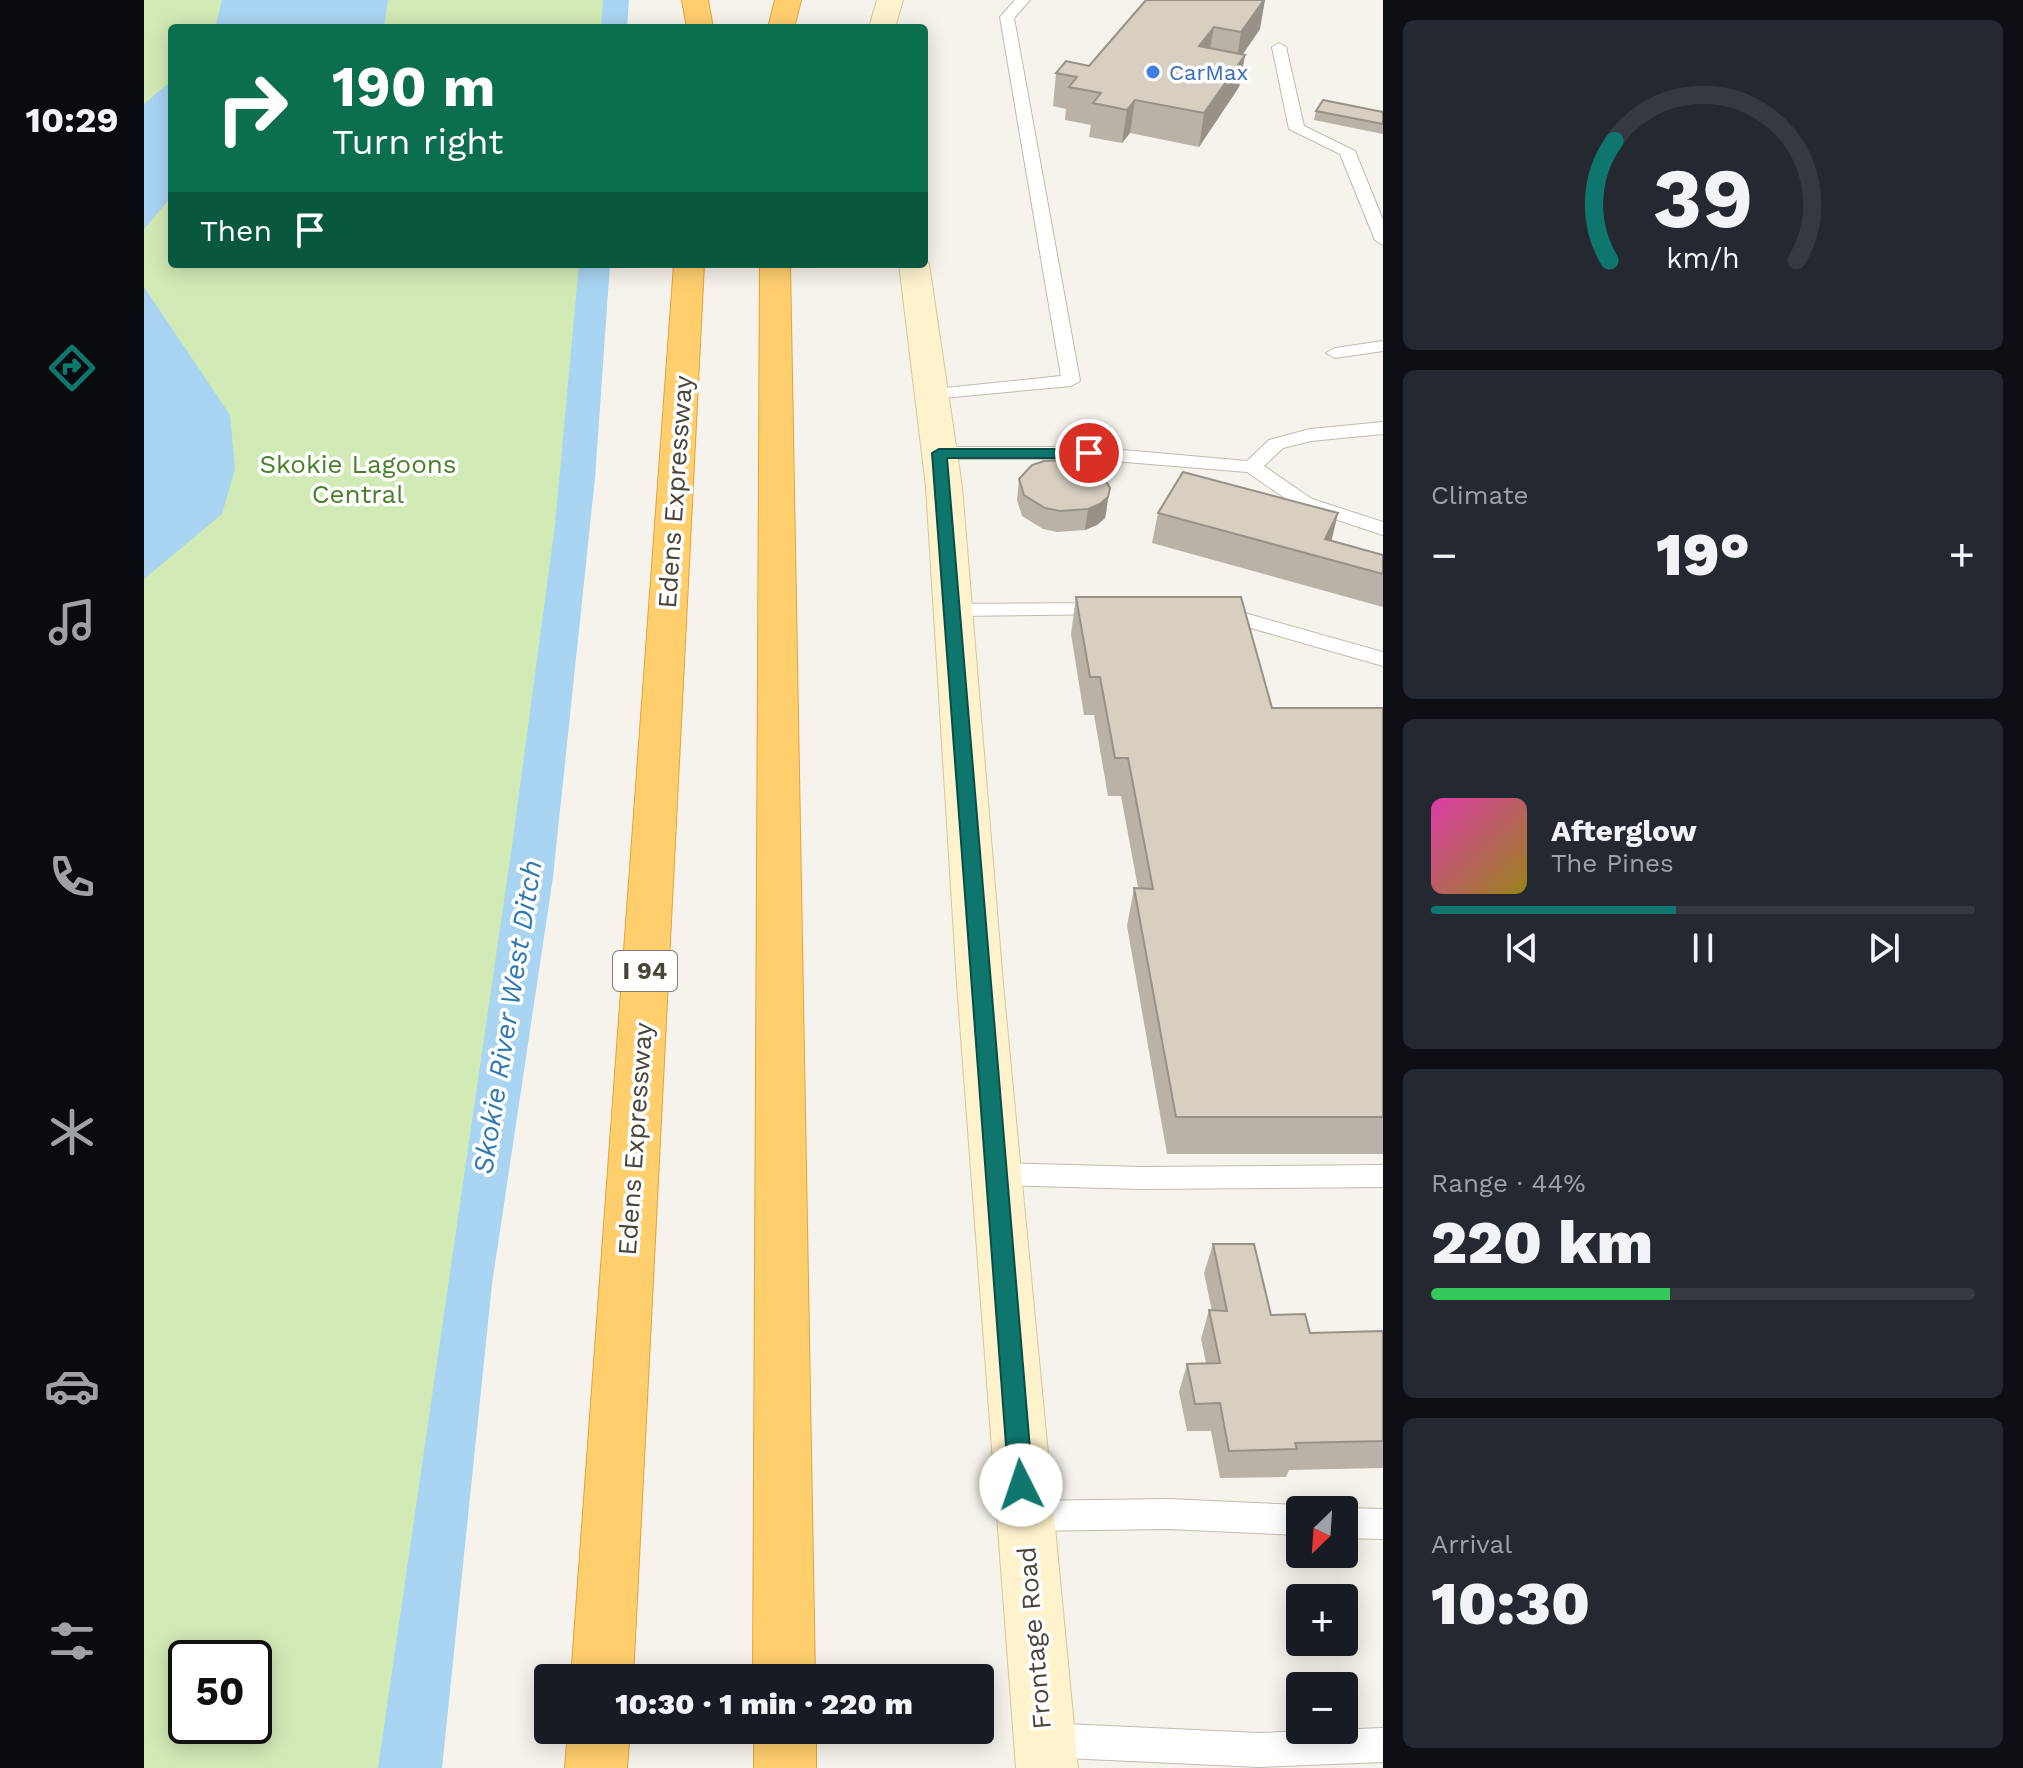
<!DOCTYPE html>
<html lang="en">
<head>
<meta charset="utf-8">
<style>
	:root { --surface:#171b24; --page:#242831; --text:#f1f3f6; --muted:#9ea1a6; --line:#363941; --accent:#0f766e }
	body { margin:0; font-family:"Work Sans",sans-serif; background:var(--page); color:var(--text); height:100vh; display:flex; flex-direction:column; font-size:30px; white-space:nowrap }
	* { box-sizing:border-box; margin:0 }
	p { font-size:26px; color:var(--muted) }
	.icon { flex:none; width:44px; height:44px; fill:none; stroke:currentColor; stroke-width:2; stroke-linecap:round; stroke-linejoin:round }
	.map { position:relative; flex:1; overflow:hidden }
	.drawer { display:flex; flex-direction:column; gap:20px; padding:20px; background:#0d0f14; width:640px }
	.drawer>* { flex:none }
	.top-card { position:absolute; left:24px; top:24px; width:760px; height:244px; border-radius:8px; box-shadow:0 4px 20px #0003; background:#0b6e4f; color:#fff; overflow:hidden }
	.needle { width:52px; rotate:205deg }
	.buttons { position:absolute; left:1142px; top:1496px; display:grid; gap:16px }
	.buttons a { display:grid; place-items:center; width:72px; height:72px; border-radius:8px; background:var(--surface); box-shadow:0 4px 20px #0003; font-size:40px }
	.speed { position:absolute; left:24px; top:1640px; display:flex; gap:16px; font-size:40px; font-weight:700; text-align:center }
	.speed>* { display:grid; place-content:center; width:104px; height:104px; border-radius:50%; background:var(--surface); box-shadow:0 4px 20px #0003; line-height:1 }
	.speed .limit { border:4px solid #111; border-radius:12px; background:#fff; color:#111 }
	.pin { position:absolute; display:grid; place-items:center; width:68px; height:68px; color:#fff; margin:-34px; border:4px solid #fff; border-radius:50%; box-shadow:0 2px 8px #0007 }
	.me { position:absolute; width:88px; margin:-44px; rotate:356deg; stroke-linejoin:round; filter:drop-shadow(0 0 6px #0008) }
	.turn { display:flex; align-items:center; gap:28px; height:168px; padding:0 32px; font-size:36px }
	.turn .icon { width:104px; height:104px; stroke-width:2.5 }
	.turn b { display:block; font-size:56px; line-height:68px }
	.then { display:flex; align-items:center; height:76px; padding:0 32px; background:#0003; gap:16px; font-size:30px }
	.big { font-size:60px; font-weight:800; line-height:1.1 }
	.drawer .widget { flex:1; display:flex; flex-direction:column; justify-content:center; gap:12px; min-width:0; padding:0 28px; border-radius:12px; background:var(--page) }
	.drawer .dial { align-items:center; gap:0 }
	.dial svg { height:208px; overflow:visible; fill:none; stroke:var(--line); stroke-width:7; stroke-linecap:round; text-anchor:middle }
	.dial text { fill:var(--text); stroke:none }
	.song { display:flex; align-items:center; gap:24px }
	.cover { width:96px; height:96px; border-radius:12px; background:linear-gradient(135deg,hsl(320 70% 55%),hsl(50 70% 35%)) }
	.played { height:8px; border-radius:4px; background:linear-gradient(90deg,var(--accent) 45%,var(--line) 45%) }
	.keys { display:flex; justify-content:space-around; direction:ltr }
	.heat { display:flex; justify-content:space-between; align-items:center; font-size:44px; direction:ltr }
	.charge { height:12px; border-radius:6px; background:linear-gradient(90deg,#34c759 44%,var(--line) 0) }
	.trip { position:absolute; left:390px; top:1664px; width:460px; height:80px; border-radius:8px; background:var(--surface); box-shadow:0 4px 20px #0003; font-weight:800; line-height:80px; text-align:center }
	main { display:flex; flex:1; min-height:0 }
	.menu { display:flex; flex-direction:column; width:144px; justify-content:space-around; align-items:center; background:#090b0e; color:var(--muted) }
	.menu .icon { width:56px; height:56px }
	.menu .on { color:var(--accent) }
	.menu b { font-size:36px; color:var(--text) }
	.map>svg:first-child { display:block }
	.green { fill:#d2eab5; fill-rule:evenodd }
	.water { fill:#a9d4f2 }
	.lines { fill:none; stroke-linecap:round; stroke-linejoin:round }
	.service-casing { stroke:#c2bbae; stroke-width:2 }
	.secondary-casing { stroke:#d6c79b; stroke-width:2 }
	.motorway-casing { stroke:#e0a43c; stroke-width:2 }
	.service { fill:#fff; fill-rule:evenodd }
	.secondary { fill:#fff3cd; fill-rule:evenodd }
	.motorway { fill:#ffcf6e; fill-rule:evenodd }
	.wall { fill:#bab2a6 }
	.shaded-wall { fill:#979187 }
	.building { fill:#d8cfc1; stroke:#979187; stroke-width:2 }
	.route { fill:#0f766e; stroke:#0a4d48; stroke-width:2 }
	.shop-dot { fill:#3f7fe0; stroke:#fff; stroke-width:3 }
	.labels { text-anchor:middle; stroke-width:7; stroke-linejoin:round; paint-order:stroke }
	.far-shop-label { font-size:22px; fill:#366cbe; stroke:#fff; text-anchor:start }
	.shield { fill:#fff; stroke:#817c74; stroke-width:2 }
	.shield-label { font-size:24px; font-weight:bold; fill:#4b4439 }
	.park-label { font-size:26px; fill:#4a7f2a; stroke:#fff }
	.street-label { font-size:26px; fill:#4b4439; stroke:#fff }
	.water-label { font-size:28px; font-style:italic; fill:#2e7ab2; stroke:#fff }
</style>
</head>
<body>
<main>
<nav class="menu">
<b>10:29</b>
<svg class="icon on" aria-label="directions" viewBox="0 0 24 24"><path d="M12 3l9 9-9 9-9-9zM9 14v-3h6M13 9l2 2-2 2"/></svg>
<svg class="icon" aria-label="music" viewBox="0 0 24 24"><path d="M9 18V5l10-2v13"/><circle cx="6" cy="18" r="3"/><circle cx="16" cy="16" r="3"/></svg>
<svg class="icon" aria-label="phone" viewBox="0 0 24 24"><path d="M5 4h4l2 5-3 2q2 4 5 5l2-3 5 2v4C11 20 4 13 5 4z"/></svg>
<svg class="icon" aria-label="climate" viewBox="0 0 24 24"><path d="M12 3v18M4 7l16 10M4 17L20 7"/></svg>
<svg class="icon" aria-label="car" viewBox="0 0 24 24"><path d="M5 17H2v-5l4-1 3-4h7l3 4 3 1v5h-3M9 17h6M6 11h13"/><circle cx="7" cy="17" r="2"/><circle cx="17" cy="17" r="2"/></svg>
<svg class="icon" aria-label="filters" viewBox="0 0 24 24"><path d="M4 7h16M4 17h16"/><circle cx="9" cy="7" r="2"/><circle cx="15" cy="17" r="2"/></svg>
</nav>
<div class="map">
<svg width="1239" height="1768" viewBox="0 0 1239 1768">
	<rect width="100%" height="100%" fill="#f6f3ec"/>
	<path class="green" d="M 0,0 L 471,0 L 469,28 L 28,28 L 28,264 L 448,264 L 264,1768 L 0,1768 ZM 42,1658 L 110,1658 L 110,1726 L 42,1726 Z"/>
	<g class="water">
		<polygon points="78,0 244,0 240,28 71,28"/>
		<polygon points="459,0 485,0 483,28 457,28"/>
		<polygon points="28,80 28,196 0,229 0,104"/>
		<polygon points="435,264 466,264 451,478 409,877 348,1284 298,1768 234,1768 368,846 411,525"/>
		<polygon points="0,287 86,415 91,469 78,514 0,579"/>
	</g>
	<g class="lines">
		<g class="service-casing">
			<g id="service">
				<polygon points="871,0 886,0 870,18 936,381 927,386 787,399 778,394 781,390 917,376 856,17"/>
				<polygon points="1135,43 1142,47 1160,126 1211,151 1239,220 1239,245 1231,240 1196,154 1145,129 1128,47"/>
				<polygon points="1239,341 1239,351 1191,358 1182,353 1191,348"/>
				<polygon points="1239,422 1239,434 1167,441 1139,448 1120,466 1168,499 1239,522 1239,535 1154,507 1103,472 945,459 795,459 786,453 795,447 945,447 1103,461 1125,440 1166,429"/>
				<polygon points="964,603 971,604 974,609 971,614 809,616 799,610 809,604"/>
				<polygon points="1072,605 1239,652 1239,666 1065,616 1062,611"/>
				<polygon points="852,1163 997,1167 1239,1165 1239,1187 997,1189 852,1185 842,1182 838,1174 842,1166"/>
				<polygon points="1024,1499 1156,1505 1167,1510 1156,1510 1156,1535 1024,1529 879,1531 868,1526 863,1516 868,1506 879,1501"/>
				<polygon points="1200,1508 1239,1509 1239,1539 1200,1538 1200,1510 1195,1510"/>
				<polygon points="900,1723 1115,1733 1239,1728 1239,1762 1115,1767 900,1757 888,1752 883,1740 888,1728"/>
			</g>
		</g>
		<g class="secondary-casing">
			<g id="secondary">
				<polygon points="733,0 759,0 751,28 725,28"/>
				<polygon points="780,257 785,264 818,487 859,984 934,1768 872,1768 813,984 782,487 755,264 780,264"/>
			</g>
		</g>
		<g class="motorway-casing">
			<g id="motorway">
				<polygon points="538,0 564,0 569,28 543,28"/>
				<polygon points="631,0 657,0 650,28 624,28"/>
				<polygon points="530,264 560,264 489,1678 427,1678"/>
				<polygon points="616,264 646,264 671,1678 609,1678"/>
				<polygon points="424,1730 486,1730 483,1768 421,1768"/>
				<rect x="610" y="1730" width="62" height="38"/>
			</g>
		</g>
		<use href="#service" class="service"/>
		<use href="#secondary" class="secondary"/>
		<use href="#motorway" class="motorway"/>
	</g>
	<g class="wall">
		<polygon points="1002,0 1116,29 1099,54 1101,55 1095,87 1055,147 986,133 978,143 945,137 947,125 921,120 922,109 909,106 912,73 945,66"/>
		<polygon points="1172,111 1239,112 1239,134 1170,120"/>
		<polygon points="875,479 963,509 961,518 953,525 941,530 913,532 899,529 878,516 873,500"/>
		<polygon points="1014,513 1187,541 1239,555 1239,607 1008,543"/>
		<polygon points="932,597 1128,708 1239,708 1239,1154 1023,1154 983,926 990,888 994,888 977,796 964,796 950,715 940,715 927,634"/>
		<polygon points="1069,1244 1127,1315 1166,1333 1239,1331 1239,1468 1145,1470 1142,1477 1076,1478 1067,1431 1043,1431 1035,1392 1043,1364 1062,1363 1057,1339 1065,1310 1068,1311 1060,1273"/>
	</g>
	<g class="shaded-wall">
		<polygon points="1120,0 1121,0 1116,29 1092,64 1097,32"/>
		<polygon points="1070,27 1064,59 1055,46"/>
		<polygon points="1101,55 1095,87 1055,147 1060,113"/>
		<polygon points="991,100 986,133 978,143 983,110"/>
		<polygon points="966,488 961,518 953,525 941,530 944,509"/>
		<polygon points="1194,513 1187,543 1181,539"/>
	</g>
	<g class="building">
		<polygon points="1002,0 1120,0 1097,32 1070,27 1055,46 1101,55 1060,113 991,100 983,110 949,103 957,93 925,87 933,77 912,73 922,61 945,66"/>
		<polygon points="1179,100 1239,112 1239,124 1172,111"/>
		<polygon points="930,460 956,471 966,488 964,497 956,504 944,509 916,511 901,508 880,495 875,479 888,465 900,461"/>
		<polygon points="1039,472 1194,513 1181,539 1239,555 1239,574 1014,513"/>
		<polygon points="932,597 1097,597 1128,708 1239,708 1239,1117 1032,1117 990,888 1009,889 984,758 971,758 956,677 946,677"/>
		<polygon points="1069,1244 1110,1244 1127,1315 1161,1314 1166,1333 1239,1331 1239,1441 1151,1443 1153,1449 1085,1451 1076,1403 1051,1404 1043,1364 1076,1363 1065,1310 1083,1311"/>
	</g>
	<polygon class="route" points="795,449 945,449 952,453 945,458 803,458 889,1485 885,1493 877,1496 868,1493 865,1485 788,453"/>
	<circle class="shop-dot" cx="1009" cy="72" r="8"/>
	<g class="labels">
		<g class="far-shop-label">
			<text x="1025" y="80">CarMax</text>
		</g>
		<rect class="shield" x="469" y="951" width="64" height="40" rx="6"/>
		<g class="shield-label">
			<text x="501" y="979">I 94</text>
		</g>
		<g class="park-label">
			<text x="214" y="473">Skokie Lagoons<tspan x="214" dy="30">Central</tspan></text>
		</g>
		<g class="street-label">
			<text transform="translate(531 492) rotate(-86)" y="9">Edens Expressway</text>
			<text transform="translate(491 1139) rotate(-86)" y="9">Edens Expressway</text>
			<text transform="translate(890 1638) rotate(-95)" y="9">Frontage Road</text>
		</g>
		<g class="water-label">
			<text transform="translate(363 1017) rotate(-81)" y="10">Skokie River West Ditch</text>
		</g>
	</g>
</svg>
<div class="buttons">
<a><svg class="needle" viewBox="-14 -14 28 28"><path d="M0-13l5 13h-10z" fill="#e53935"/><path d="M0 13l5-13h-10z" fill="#9ea1a6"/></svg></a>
<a>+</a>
<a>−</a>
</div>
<div class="speed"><div class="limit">50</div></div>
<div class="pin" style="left:945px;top:453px;background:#d93025"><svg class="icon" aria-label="arrive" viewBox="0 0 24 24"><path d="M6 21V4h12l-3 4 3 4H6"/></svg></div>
<svg class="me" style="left:877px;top:1485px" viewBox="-20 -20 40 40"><circle r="19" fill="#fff"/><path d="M0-13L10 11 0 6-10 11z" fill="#0f766e"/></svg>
<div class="trip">10:30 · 1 min · 220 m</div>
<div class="top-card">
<div class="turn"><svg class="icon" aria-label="right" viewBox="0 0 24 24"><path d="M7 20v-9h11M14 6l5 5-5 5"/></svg><div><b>190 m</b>Turn right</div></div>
<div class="then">Then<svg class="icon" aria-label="arrive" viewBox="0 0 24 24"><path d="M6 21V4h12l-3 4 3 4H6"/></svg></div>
</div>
</div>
<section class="drawer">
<div class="widget dial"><svg viewBox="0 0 100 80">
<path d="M14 69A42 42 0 1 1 86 69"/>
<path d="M14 69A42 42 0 0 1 16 23" stroke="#0f766e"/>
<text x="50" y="56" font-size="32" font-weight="700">39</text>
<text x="50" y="72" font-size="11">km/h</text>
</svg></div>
<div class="widget"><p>Climate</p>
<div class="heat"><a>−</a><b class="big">19°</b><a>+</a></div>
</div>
<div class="widget">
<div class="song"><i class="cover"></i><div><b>Afterglow</b><p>The Pines</p></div></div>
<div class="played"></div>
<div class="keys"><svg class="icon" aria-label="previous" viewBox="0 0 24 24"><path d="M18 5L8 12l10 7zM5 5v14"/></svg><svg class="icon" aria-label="pause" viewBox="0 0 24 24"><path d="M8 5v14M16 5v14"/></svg><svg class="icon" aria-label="next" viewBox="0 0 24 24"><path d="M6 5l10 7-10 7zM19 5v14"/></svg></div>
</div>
<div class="widget"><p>Range · 44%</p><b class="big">220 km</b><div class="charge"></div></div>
<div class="widget"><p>Arrival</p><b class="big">10:30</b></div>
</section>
</main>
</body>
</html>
